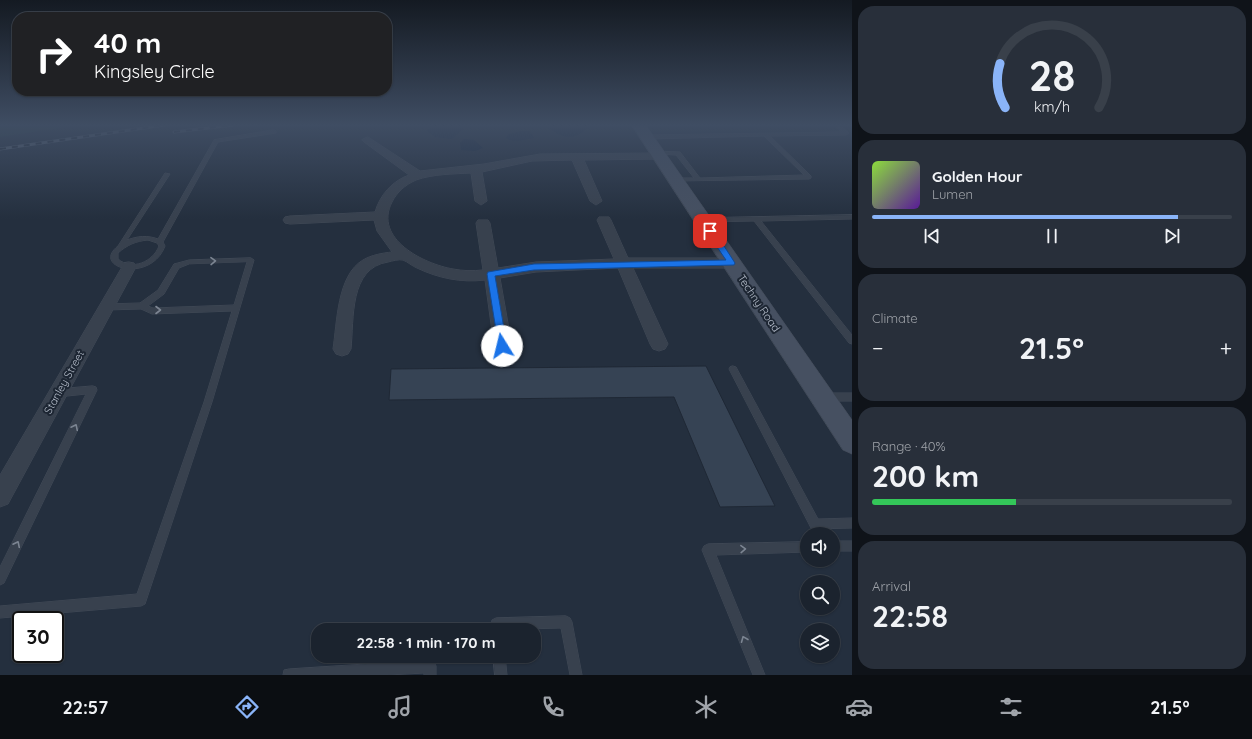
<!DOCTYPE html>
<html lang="en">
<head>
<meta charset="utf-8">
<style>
	:root { --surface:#1b232e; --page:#282f3a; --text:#f1f3f6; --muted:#a0a4aa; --line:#39404a; --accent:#8ab4f8 }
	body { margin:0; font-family:Quicksand,sans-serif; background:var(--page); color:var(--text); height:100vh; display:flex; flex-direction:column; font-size:15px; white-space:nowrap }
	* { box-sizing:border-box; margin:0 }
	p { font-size:13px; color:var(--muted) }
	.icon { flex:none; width:22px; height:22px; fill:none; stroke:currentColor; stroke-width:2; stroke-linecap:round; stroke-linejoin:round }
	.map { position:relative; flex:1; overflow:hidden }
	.side { display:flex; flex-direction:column; gap:6px; padding:6px; background:#0f1319; width:400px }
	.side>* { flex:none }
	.banner { position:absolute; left:12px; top:12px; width:380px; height:84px; border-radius:16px; box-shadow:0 1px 3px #0004,0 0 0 1px var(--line); background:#202124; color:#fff; overflow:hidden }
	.fabs { position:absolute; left:800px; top:527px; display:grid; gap:8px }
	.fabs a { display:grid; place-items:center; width:40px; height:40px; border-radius:50%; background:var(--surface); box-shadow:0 1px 3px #0004,0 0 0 1px var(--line); font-size:20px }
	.speed { position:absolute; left:12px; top:611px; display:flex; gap:8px; font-size:20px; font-weight:700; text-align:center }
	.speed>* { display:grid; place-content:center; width:52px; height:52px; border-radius:50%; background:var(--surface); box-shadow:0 1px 3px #0004,0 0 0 1px var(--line); line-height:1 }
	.speed .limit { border:2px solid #111; border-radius:6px; background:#fff; color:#111 }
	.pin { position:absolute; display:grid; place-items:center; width:34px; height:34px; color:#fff; margin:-17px; border-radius:8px; box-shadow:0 2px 6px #0006 }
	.me { position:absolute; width:44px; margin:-22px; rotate:351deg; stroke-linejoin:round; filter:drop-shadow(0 0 3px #0008) }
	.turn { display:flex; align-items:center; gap:14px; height:84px; padding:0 16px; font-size:18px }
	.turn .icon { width:52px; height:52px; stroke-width:2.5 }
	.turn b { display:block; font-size:28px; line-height:34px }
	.big { font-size:30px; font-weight:800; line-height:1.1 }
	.side .card { flex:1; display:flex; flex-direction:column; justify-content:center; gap:6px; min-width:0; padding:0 14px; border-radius:16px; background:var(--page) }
	.side .dial { align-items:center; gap:0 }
	.dial svg { height:104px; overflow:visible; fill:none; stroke:var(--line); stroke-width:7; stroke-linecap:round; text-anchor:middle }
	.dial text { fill:var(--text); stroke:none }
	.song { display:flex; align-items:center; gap:12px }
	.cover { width:48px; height:48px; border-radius:6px; background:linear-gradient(135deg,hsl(90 70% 55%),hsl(270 70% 35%)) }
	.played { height:4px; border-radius:2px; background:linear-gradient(90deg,var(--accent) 85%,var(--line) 85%) }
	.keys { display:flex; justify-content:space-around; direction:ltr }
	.heat { display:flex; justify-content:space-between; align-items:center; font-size:22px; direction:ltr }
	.charge { height:6px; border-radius:3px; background:linear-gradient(90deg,#34c759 40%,var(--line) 0) }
	.trip { position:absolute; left:311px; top:623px; width:230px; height:40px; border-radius:16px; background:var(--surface); box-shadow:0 1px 3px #0004,0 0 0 1px var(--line); font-weight:800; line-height:40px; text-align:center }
	.tabs { display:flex; height:64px; justify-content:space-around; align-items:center; background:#0b0e12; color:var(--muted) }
	.tabs .icon { width:28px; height:28px }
	.tabs .selected { color:var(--accent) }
	.tabs b { font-size:18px; color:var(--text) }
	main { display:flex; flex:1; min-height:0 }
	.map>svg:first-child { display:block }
	.green { fill:#263c3f }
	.water { fill:#17263c }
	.building { fill:#364354; stroke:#1f2835 }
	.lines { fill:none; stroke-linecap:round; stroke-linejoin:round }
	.lane-casing { stroke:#414a57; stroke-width:1 }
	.street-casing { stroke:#414a57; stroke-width:1 }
	.secondary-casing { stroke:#414a57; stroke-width:1 }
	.lane { fill:#38414e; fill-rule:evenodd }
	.street { fill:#38414e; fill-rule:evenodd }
	.secondary { fill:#465061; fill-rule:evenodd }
	.rail-casing { stroke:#5a6575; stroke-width:3 }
	.rail { stroke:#1d2633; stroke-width:2; stroke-dasharray:6; stroke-linecap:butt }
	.oneway { stroke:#7c8592 }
	.route { fill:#1a73e8; stroke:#114b97 }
	.labels { text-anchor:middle; stroke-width:4; stroke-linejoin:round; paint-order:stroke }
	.street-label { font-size:11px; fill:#b4bcc9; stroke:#1d2633 }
</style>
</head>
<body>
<main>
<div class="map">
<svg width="852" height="675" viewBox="0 0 852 675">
	<rect width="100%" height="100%" fill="#242f3e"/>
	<polygon class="green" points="0,124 86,124 0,137"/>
	<g class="water">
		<polygon points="433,124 468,124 452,139 435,137 427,131"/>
		<path d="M 544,124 L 588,124 L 589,126 C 573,144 559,137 544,124 Z"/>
		<path d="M 521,131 L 530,131 L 534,138 C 525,139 515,143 506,138 L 509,134 Z"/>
		<polygon points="464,139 474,140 483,148 475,151 461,150 460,143"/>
	</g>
	<polygon class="building" points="706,366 775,506 720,507 674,397 389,400 391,369"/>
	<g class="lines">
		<g class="lane-casing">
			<g id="lane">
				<polygon points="834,124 839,124 849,133 846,135 770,136 811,176 811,178 809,179 674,181 673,180 676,178 694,178 676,155 657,154 655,153 655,151 680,152 700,178 804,175 764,136 647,139 644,137 647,135 841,132"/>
				<path d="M 274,130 L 276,131 L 276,133 L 218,142 L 163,242 L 165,246 C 151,284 90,268 118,246 L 165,173 L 170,174 L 127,240 C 138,236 147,235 158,239 L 214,140 ZM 148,240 L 157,243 L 159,246 C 153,262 132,271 118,259 L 118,253 C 127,245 136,241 148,240 Z"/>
				<polygon points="852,215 852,219 761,221 852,335 852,344 849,343 754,221 703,222 700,220 703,218"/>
				<path d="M 251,258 L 254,260 L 212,402 L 145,604 L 141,606 L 0,618 L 0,606 L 137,594 L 204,402 L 232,311 L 152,314 L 141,309 L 106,310 L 102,307 L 106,304 L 140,303 L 158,290 L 174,264 L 189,260 ZM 247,262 L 234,305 L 153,308 L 148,306 L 164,294 L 179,268 L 189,264 Z"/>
				<polygon points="733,366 736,367 818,519 852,518 852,528 815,529 811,528 729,369 730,367"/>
				<polygon points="93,386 96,387 97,390 4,583 0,585 0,567 86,394 58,397 55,396 54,393 55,390 58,389"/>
				<polygon points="827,393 852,393 852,401 827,401 824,400 823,397 824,394"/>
				<rect x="833" y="541" width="19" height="10"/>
				<polygon points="807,542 807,552 716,555 765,675 753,675 702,550 704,546 708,544"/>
				<polygon points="566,616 570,618 572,622 582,675 570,675 561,628 490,630 492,620 496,618"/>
				<polygon points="493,656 505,656 507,675 495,675"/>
				<polygon points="430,660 434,662 436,666 436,675 424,675 424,673 388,675 283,675 284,670 289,669"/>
			</g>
		</g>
		<g class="street-casing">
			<g id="street">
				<path d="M 368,137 L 420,171 L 484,164 L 540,154 L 660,153 L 666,156 L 660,159 L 584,160 L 602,201 L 596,205 L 590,201 L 572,160 L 532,161 L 482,172 L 487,201 L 481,205 L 475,201 L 471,173 C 453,174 433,174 416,180 C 405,185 397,192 392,202 C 373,239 424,264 453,269 C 463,271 473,271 483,270 L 476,223 L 478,220 L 488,220 L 490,223 L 498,268 L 536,262 L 614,259 L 597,220 L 599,217 L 609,217 L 611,220 L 628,258 L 732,258 L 737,260 L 739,263 L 737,266 L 732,268 L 633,268 L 668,344 L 665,349 L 659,351 L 653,349 L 650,344 L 618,268 L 536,272 L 500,278 L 512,346 L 509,351 L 503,353 L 497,351 L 494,346 L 485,280 C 461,283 438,278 417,268 C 412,266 408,262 403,260 C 399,259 392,261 388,262 C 349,268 354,319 351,349 L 348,354 L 342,356 L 336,354 L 333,349 C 337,323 337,275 363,260 C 371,255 383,253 392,252 L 377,231 L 374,220 L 290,224 L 285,223 L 283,220 L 285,217 L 290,216 L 375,212 C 380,195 392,181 409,175 L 364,142 L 362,140 Z"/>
				<polygon points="129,262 134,263 136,267 8,504 0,507 0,475 122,267 124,263"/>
			</g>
		</g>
		<g class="secondary-casing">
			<polygon id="secondary" points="631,124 645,124 852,420 852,454 843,450"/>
		</g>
		<use href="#lane" class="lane"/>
		<use href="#street" class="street"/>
		<use href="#secondary" class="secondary"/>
		<g class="rail-casing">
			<g id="rail">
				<polyline points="174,132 242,124"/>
				<polyline points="0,149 171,124"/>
			</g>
		</g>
		<use href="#rail" class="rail"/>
	</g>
	<defs><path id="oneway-chevron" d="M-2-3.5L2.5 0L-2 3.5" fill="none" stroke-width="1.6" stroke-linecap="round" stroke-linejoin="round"/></defs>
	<g class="oneway">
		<use href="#oneway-chevron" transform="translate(213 261) rotate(-1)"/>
		<use href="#oneway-chevron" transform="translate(158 310)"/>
		<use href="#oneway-chevron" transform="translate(75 427) rotate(-64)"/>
		<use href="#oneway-chevron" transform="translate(17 544) rotate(-64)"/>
		<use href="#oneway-chevron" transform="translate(743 549) rotate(-2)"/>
		<use href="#oneway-chevron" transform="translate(744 639) rotate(-112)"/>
	</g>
	<linearGradient id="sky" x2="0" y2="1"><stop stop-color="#141a22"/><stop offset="0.57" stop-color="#3f4d63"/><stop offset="1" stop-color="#3f4d63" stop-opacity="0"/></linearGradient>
	<rect width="852" height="219" fill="url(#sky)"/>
	<polygon class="route" points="707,229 713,229 735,263 734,265 534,270 495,276 507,346 506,349 499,349 487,274 488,272 534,264 726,260 706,231"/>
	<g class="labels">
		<g class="street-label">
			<text transform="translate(759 303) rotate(56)" y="4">Techny Road</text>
			<text transform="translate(64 382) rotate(-61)" y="4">Stanley Street</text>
		</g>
	</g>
</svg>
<div class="fabs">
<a><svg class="icon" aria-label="sound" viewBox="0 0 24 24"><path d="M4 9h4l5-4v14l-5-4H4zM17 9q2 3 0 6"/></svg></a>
<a><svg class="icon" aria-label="search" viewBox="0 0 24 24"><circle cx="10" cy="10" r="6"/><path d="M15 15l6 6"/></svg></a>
<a><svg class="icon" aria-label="layers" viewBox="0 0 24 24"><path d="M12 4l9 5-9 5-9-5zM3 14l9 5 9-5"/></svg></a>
</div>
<div class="speed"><div class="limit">30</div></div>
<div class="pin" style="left:710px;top:231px;background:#d93025"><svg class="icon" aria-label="arrive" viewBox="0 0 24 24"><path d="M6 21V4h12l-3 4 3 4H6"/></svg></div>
<svg class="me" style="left:502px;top:346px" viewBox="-20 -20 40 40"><circle r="19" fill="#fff"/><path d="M0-13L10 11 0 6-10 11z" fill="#1a73e8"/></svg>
<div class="trip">22:58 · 1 min · 170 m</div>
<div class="banner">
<div class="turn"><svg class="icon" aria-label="right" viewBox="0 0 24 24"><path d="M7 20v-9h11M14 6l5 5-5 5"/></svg><div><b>40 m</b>Kingsley Circle</div></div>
</div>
</div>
<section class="side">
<div class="card dial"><svg viewBox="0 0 100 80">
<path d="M14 69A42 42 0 1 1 86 69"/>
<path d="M14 69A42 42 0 0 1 10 35" stroke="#8ab4f8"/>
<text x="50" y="56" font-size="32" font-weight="700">28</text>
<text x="50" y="72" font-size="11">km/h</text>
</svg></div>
<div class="card">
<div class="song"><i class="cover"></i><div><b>Golden Hour</b><p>Lumen</p></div></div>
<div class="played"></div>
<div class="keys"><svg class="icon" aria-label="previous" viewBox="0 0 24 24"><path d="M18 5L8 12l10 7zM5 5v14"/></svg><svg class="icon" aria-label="pause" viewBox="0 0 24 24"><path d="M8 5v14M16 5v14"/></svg><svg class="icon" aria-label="next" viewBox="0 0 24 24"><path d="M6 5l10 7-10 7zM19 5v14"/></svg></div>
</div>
<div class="card"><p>Climate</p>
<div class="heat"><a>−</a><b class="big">21.5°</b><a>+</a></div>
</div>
<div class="card"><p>Range · 40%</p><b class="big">200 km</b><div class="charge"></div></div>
<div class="card"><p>Arrival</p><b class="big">22:58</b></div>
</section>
</main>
<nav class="tabs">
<b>22:57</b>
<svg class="icon selected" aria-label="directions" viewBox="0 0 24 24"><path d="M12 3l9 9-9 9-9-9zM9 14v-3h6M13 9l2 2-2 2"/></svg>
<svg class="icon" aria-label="music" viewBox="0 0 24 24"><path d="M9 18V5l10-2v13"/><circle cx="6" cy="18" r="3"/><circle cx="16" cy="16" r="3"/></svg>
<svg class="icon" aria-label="phone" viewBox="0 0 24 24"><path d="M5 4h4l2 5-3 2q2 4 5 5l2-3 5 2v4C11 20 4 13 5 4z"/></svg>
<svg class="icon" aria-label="climate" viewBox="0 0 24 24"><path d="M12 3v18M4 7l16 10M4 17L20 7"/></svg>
<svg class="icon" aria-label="car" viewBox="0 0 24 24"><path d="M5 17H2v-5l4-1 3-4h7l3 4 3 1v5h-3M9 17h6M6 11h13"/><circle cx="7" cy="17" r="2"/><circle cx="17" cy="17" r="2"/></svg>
<svg class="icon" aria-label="filters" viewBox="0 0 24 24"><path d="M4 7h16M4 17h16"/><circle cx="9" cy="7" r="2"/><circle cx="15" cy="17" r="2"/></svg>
<b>21.5°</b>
</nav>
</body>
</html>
